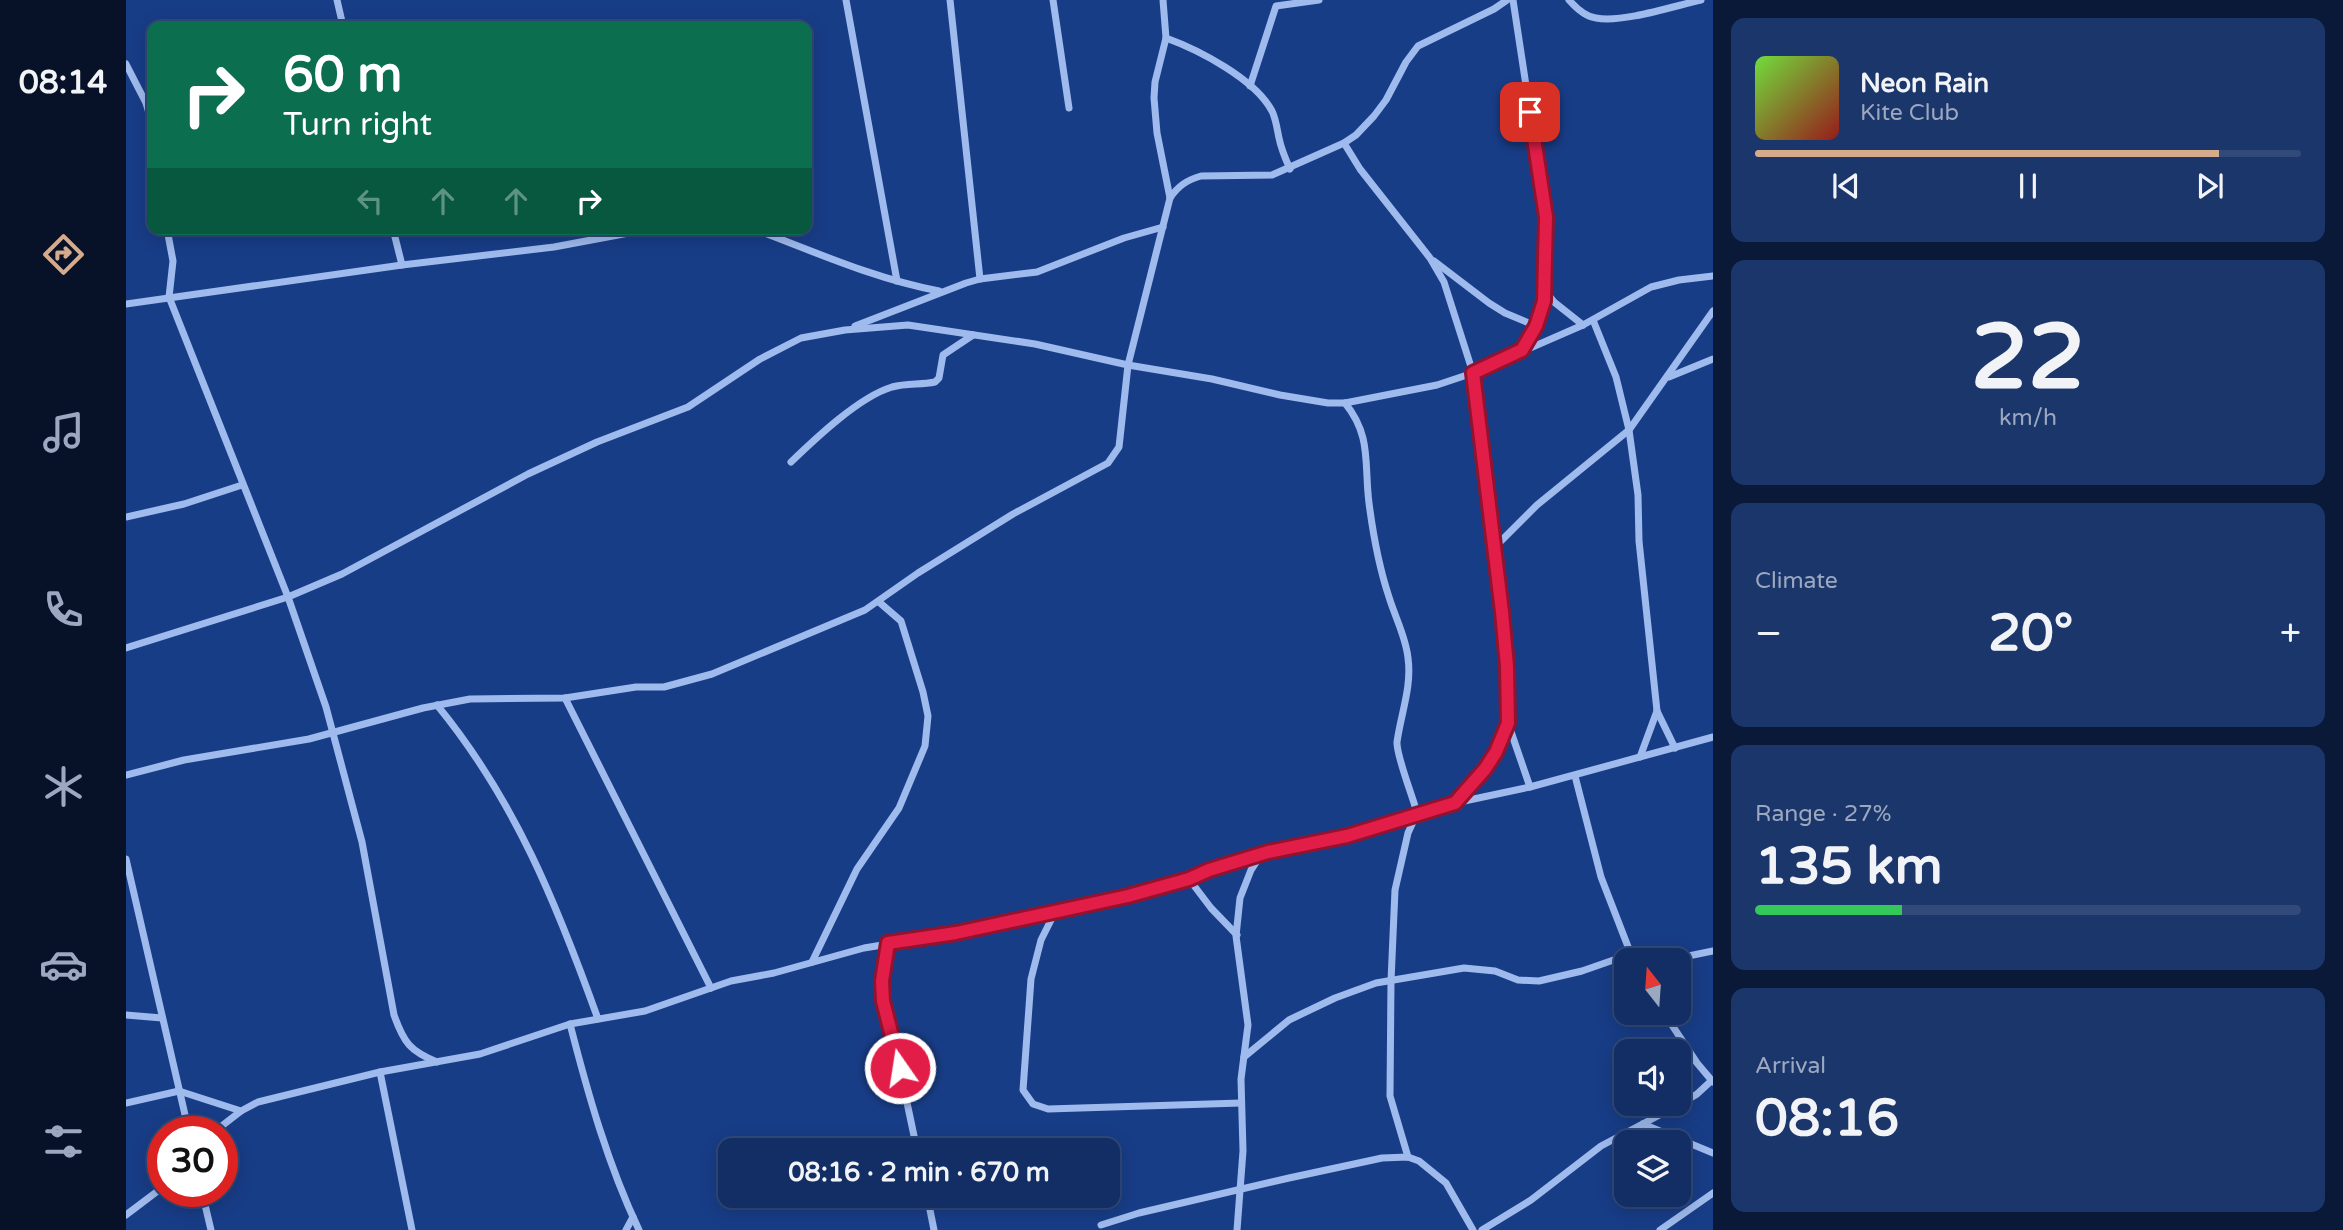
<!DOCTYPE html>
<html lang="en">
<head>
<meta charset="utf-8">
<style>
	:root { --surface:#122e65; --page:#1b366b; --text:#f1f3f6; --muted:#9ca8bf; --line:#314a79; --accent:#d6ab8b }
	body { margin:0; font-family:"Varela Round",sans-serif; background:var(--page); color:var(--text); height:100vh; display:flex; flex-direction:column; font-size:26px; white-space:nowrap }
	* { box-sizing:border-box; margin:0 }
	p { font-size:23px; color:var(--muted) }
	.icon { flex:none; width:38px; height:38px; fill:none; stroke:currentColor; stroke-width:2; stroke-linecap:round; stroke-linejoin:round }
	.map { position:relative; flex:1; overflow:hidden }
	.side { display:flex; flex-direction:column; gap:18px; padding:18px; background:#0a1938; width:630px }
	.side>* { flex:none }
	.top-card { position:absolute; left:21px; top:21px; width:665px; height:214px; border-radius:14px; box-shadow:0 4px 18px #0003,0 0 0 2px var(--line); background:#0b6e4f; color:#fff; overflow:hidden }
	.needle { width:46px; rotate:343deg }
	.tools { position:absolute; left:1488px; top:948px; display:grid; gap:14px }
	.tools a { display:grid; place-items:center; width:77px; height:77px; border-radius:14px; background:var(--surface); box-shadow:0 4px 18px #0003,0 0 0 2px var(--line); font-size:35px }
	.speed { position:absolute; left:21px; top:1116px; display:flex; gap:14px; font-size:35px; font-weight:700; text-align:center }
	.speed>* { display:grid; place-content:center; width:91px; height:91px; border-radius:50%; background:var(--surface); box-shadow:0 4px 18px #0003,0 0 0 2px var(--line); line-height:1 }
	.speed .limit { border:10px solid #d22; background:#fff; color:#111 }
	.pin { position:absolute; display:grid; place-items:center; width:60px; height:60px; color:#fff; margin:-30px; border-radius:14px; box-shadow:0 4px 10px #0006 }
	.me { position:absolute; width:77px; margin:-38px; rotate:347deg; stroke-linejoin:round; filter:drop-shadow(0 0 5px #0008) }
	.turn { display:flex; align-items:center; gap:24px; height:147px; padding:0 21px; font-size:32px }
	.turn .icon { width:91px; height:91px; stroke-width:2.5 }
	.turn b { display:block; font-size:49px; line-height:60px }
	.lanes { display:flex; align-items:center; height:66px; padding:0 21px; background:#0003; justify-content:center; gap:35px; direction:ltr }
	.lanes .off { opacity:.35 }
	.big { font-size:52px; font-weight:800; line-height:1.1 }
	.side .card { flex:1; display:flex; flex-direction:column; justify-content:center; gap:10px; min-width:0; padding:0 24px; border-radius:14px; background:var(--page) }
	.side .dial { align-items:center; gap:0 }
	.dial b { font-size:91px; line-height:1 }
	.song { display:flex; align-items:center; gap:21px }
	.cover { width:84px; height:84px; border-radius:10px; background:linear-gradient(135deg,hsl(100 70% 55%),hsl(0 70% 35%)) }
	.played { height:7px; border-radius:4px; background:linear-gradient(90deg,var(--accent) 85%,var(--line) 85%) }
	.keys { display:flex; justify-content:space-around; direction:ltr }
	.heat { display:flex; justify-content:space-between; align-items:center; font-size:38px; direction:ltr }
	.charge { height:10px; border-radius:5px; background:linear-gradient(90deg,#34c759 27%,var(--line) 0) }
	.trip { position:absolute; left:592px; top:1138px; width:402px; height:70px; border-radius:14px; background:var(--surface); box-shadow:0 4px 18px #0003,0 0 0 2px var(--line); font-weight:800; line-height:70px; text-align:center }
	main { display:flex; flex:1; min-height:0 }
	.dock { display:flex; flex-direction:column; width:126px; justify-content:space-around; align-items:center; background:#071228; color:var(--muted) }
	.dock .icon { width:49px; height:49px }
	.dock .active { color:var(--accent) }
	.dock b { font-size:32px; color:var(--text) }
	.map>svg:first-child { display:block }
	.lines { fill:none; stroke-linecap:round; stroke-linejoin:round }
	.minor { stroke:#9fbaed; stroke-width:7 }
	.route-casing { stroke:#92132f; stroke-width:18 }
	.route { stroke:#e11d48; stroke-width:12 }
</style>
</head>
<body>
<main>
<nav class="dock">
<b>08:14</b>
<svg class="icon active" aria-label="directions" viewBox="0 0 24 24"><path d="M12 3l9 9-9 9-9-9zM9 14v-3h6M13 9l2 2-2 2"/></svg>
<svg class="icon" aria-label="music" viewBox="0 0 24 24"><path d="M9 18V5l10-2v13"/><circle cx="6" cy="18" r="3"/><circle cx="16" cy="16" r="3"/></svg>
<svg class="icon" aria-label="phone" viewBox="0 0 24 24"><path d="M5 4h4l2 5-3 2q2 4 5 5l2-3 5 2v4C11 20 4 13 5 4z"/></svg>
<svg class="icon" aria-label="climate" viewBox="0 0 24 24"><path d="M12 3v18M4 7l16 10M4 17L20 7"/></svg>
<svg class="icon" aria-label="car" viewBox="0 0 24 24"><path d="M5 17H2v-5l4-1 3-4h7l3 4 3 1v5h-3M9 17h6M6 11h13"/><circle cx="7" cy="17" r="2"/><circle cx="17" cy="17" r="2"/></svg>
<svg class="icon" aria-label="filters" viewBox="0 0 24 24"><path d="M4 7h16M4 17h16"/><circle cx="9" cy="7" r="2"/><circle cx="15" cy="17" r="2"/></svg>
</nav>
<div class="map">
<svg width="1587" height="1230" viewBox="0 0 1587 1230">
	<rect width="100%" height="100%" fill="#183d87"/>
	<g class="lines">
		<g class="minor">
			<polyline points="211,0 217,26"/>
			<polyline points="720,0 771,281"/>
			<polyline points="824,0 854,279"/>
			<polyline points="927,0 943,108"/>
			<path d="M 1037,0 L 1040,38 C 1073,50 1129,79 1146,111 C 1150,119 1151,129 1153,138 C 1155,148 1159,158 1164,169"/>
			<polyline points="1387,0 1420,217 1420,292 1414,317 1397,349"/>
			<path d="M 1443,0 C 1450,8 1460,17 1470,18 C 1497,23 1548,6 1575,0"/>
			<polyline points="0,64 20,103 26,123 26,169"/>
			<polyline points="1124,86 1150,6 1193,0"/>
			<polyline points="1218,143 1234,169 1304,258 1318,282 1347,373 1375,612 1381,666 1382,723 1404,787"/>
			<path d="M 1044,198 C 1052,186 1061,180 1075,176 L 1146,175 L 1218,143 L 1230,135 L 1248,116 L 1260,100 L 1280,62 L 1292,46 L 1368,9 L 1381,0"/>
			<path d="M 41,229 L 47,261 L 43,297 L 162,597 L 200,707 L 236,842 L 268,1015 C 278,1043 284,1051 311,1062"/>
			<polyline points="267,229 276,265"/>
			<path d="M 628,229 C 689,252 749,279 813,291"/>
			<polyline points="1308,261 1363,303 1379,313 1410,326"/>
			<polyline points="1420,292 1428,302 1457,325"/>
			<polyline points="0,304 276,265 428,247 524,229"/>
			<polyline points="1467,320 1490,377 1503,430 1512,495 1513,541 1531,711 1514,757"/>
			<polyline points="729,326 840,283 854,279 911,272 998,238 1037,227"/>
			<polyline points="1543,377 1587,359"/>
			<path d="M 1219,403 C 1246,436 1238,464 1243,503 C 1247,534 1253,567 1263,597 C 1269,617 1280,637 1282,658 C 1286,687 1275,713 1271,742 C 1270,755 1287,797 1291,813 L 1282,833 L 1269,890 L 1265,981 L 1264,1096 L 1282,1157"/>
			<path d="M 665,462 C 690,438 733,397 766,387 C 781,383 795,385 809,382 L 813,378 L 817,355 L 847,335"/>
			<polyline points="0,517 58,504 116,485"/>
			<polyline points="1368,548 1411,505 1503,430 1587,311"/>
			<polyline points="0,648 162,597 216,574 402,474 471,442 562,407 634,359 675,338 719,330 782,325 909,344 1002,365 1086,379 1154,395 1202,403 1219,403 1311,385 1347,373 1457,325 1525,287 1553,280 1587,276"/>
			<polyline points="439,698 585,988"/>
			<path d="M 311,705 C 389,800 431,905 472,1019"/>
			<polyline points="1531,711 1549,748"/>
			<polyline points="0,775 58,760 183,739 297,708 344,699 439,698 510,687 538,687 586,674 739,610 792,573 887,514 982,463 993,447 1002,365 1044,198 1031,133 1028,98 1029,82 1040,38"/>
			<polyline points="1449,776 1475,877 1506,957"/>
			<path d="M 1329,802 C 1351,779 1374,755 1382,723"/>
			<polyline points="0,859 63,1132"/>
			<polyline points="1063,879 1085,908 1111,935"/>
			<polyline points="929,912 915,940 905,979 897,1090 907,1104 922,1109 1115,1103"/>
			<polyline points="762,943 756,981 757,1001 768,1041 791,1150"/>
			<polyline points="686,962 731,869 773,808 799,746 802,716 797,692 775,621 753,602"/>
			<polyline points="1538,1013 1571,1063 1587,1082"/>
			<polyline points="0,1015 36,1018"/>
			<path d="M 444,1024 C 462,1094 482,1165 513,1230"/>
			<polyline points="1118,1057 1163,1020 1209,998 1250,983 1338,968 1369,971 1392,980 1413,981 1456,971 1499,956 1526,961 1543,960 1587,951"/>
			<polyline points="254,1072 286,1230"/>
			<polyline points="0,1103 53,1091 115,1111"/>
			<polyline points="1517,1124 1587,1153"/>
			<polyline points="88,1132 115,1111 132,1102 254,1072 354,1054 444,1024 519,1011 605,981 648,973 738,948 830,933 1002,896 1063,879 1083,870 1142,852 1221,836 1329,803 1404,787 1587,737"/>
			<polyline points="76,1192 85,1230"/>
			<polyline points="801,1195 808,1230"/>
			<polyline points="0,1215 37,1187"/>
			<polyline points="975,1225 1013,1213 1163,1178 1256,1158 1282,1157 1293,1161 1320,1183 1347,1230"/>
			<polyline points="500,1230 507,1217"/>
			<polyline points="1111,1230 1117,1151 1115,1079 1122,1025 1110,936 1114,898 1125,870 1134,856"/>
			<polyline points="1356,1230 1405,1200 1475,1146 1558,1102 1571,1094 1585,1081"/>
			<polyline points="1534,1230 1587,1193"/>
		</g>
	</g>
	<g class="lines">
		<g class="route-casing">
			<polyline id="route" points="774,1068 757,1001 756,981 762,943 830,933 1002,896 1063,879 1083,870 1142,852 1221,836 1329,803 1359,769 1370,752 1382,723 1381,666 1376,612 1347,373 1396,350 1410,326 1418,301 1420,217 1404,112"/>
		</g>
		<use href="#route" class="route"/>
	</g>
</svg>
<div class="tools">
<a><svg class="needle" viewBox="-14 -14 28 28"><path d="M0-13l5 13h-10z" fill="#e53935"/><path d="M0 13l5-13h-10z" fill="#9ca8bf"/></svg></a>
<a><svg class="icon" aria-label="sound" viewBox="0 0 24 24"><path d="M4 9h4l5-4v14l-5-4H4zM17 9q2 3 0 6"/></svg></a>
<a><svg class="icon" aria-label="layers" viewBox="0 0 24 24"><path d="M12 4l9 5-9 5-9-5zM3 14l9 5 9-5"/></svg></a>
</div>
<div class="speed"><div class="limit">30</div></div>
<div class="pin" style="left:1404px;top:112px;background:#d93025"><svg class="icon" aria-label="arrive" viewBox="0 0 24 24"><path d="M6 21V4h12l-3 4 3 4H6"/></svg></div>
<svg class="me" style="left:774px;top:1068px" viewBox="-20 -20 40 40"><circle r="17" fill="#e11d48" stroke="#fff" stroke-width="3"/><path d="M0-11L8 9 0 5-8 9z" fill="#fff"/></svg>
<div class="trip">08:16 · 2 min · 670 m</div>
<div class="top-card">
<div class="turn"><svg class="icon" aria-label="right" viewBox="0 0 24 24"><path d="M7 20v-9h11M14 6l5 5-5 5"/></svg><div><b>60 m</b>Turn right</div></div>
<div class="lanes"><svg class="icon off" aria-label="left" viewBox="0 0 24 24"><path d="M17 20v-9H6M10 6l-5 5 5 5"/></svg><svg class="icon off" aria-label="ahead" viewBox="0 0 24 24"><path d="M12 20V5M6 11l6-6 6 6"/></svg><svg class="icon off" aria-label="ahead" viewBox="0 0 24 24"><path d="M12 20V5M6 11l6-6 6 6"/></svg><svg class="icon" aria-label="right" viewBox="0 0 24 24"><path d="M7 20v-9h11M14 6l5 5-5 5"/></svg></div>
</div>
</div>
<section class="side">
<div class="card">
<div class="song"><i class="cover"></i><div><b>Neon Rain</b><p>Kite Club</p></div></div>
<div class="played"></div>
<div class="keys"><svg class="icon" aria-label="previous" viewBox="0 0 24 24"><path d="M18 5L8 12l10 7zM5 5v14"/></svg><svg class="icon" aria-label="pause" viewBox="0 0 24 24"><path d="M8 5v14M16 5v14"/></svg><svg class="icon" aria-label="next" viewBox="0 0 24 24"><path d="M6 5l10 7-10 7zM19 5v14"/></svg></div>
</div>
<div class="card dial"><b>22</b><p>km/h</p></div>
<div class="card"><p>Climate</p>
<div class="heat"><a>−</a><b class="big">20°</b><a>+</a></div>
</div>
<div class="card"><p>Range · 27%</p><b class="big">135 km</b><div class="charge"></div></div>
<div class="card"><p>Arrival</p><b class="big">08:16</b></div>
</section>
</main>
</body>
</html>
